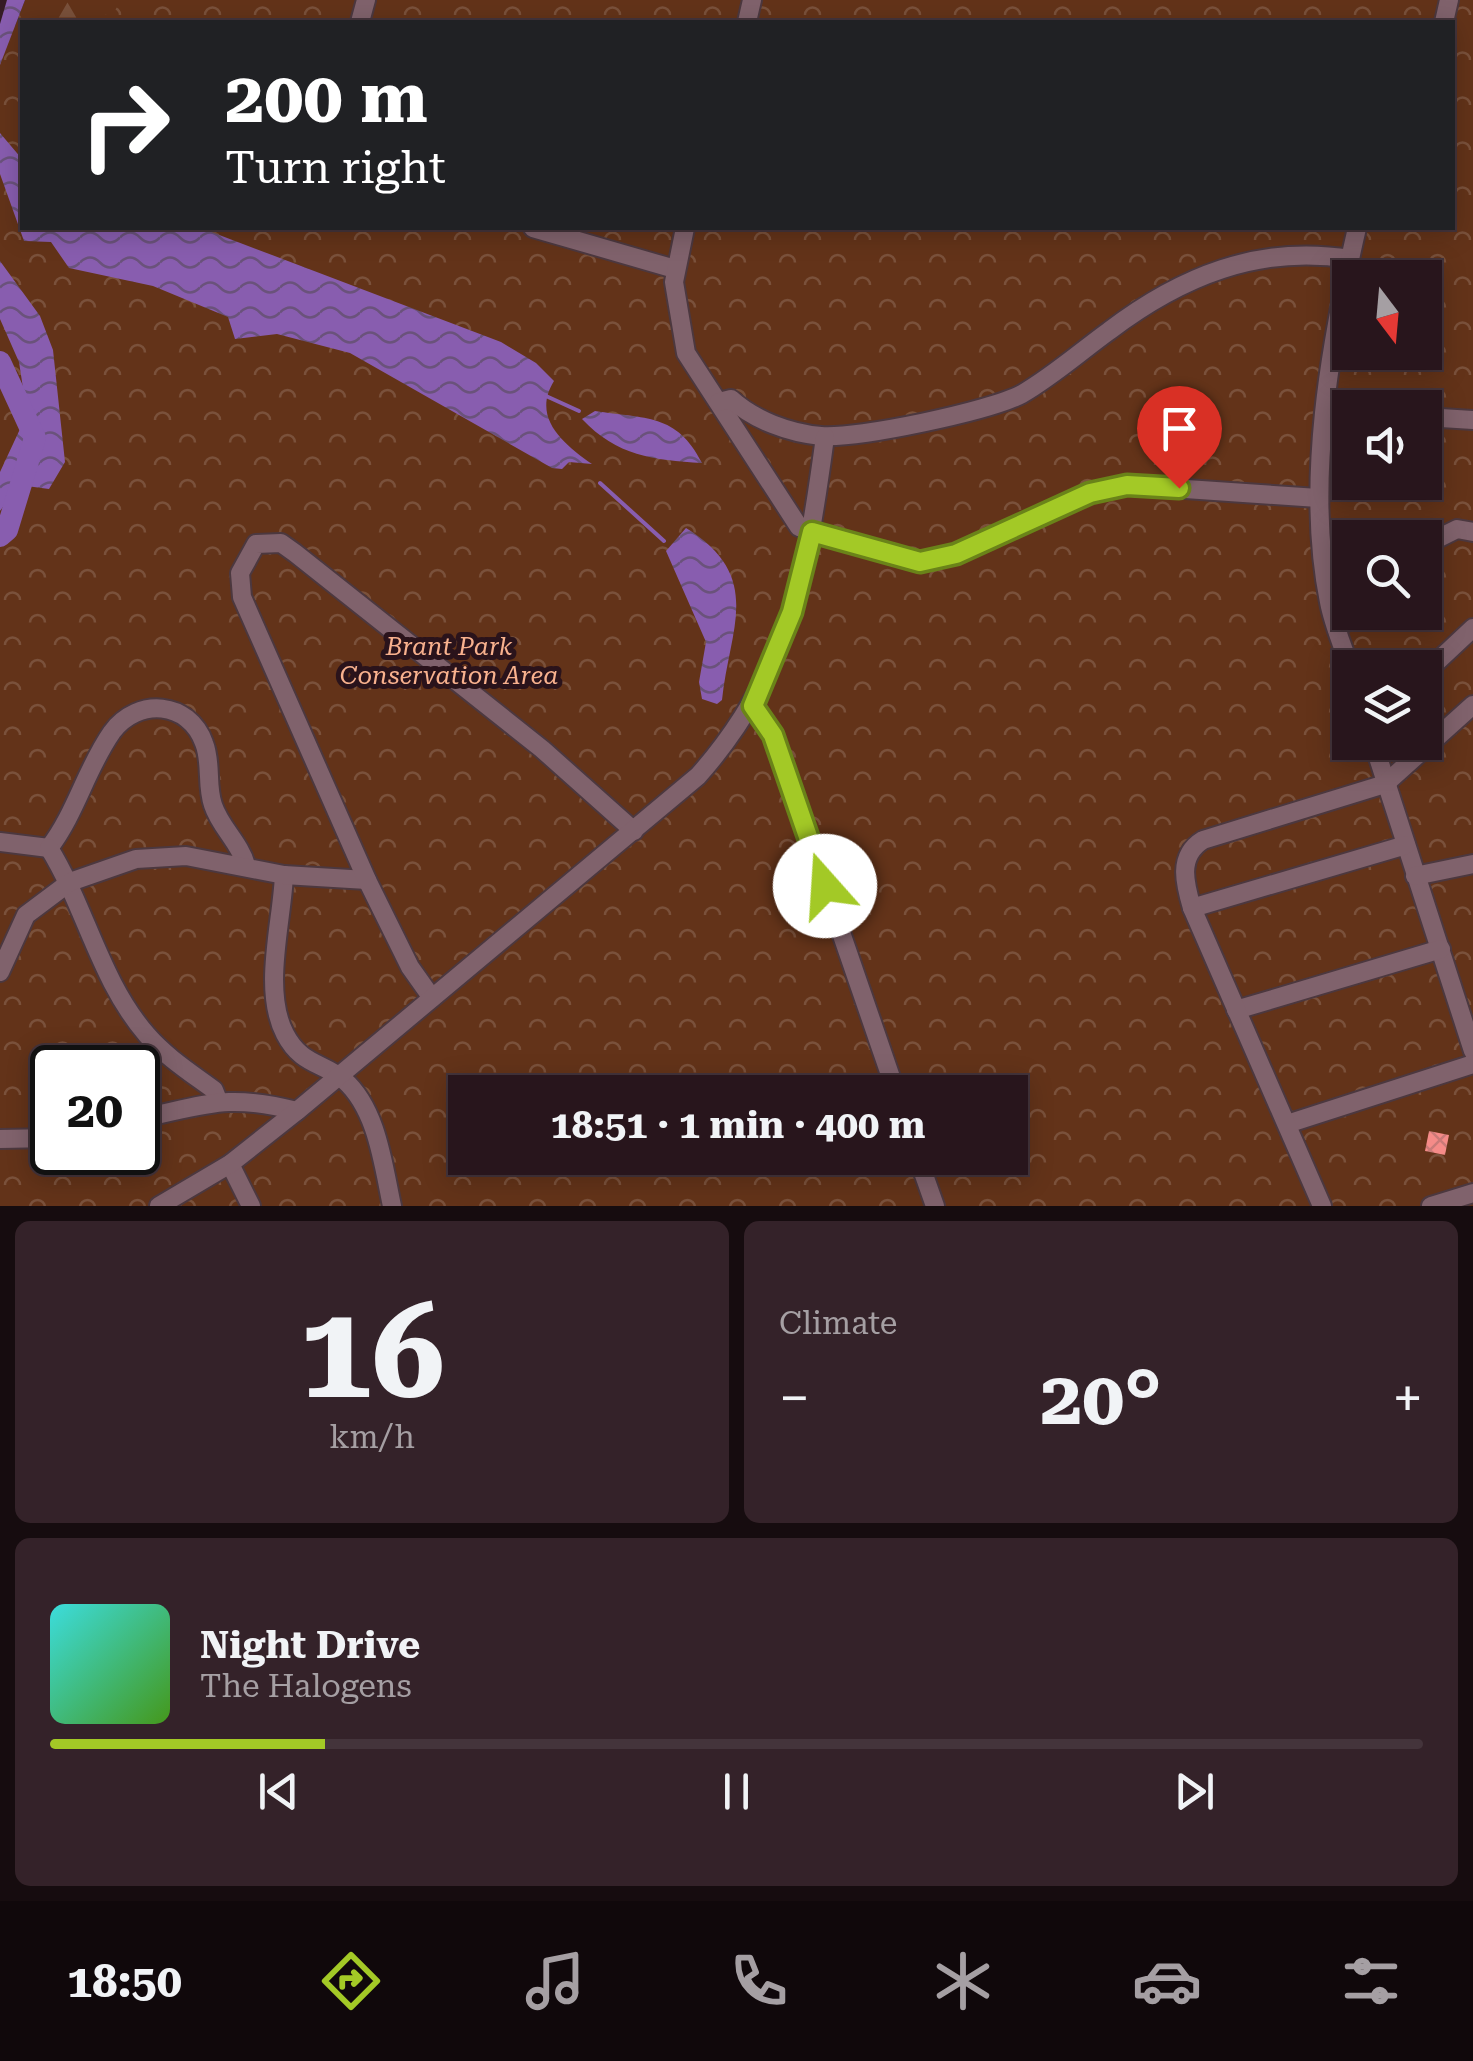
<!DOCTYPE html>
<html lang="en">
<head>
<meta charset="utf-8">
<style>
	:root { --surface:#28151c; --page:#342229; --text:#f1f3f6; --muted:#a59fa3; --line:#44343b; --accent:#a3c926 }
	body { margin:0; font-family:"Roboto Serif",serif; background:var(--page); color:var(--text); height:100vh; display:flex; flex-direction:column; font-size:38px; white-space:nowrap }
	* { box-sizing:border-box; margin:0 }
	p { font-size:32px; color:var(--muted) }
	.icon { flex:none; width:55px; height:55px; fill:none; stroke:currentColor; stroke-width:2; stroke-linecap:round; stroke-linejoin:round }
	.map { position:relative; height:1206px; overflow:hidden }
	.drawer { display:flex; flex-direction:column; gap:15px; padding:15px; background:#160c0f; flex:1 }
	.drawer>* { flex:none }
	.hud { position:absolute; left:20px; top:20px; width:1435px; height:210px; border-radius:0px; box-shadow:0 5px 25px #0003,0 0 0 2px var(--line); background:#202124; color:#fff; overflow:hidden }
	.needle { width:65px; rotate:164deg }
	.buttons { position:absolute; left:1332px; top:260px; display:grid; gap:20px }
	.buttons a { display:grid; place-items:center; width:110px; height:110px; border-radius:0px; background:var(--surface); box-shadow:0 5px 25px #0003,0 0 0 2px var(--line); font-size:50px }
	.speed { position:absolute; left:30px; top:1045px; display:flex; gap:20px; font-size:50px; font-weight:700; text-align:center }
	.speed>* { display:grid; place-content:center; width:130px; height:130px; border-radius:50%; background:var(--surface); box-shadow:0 5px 25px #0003,0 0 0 2px var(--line); line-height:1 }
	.speed .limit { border:5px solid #111; border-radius:15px; background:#fff; color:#111 }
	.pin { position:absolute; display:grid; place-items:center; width:85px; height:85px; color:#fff; margin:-102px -42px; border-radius:50% 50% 50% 0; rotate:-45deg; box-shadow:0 0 10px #0007 }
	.pin .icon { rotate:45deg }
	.me { position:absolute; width:110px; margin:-55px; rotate:341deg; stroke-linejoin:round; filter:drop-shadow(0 0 8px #0008) }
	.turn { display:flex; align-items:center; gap:35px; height:210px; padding:0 40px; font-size:45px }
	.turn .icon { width:130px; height:130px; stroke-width:2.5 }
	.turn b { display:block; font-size:70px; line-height:85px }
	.big { font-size:75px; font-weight:700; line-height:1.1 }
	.drawer .card { flex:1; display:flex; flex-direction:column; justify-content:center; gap:15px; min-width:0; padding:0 35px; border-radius:15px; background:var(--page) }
	.drawer .dial { align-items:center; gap:0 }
	.dial b { font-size:130px; line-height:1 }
	.song { display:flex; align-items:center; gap:30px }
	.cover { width:120px; height:120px; border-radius:15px; background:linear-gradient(135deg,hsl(180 70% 55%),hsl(100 70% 35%)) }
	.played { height:10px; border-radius:5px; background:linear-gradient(90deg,var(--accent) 20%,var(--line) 20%) }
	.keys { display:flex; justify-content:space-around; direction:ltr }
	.heat { display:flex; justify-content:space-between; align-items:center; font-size:55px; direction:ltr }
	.drawer .tiles { flex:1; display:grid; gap:15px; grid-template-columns:1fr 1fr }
	.card:last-child { grid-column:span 2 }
	.trip { position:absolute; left:448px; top:1075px; width:580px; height:100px; border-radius:0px; background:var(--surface); box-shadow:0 5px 25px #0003,0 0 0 2px var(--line); font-weight:700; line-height:100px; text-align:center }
	.tabs { display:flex; height:160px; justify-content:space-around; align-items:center; background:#10080b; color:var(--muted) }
	.tabs .icon { width:70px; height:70px }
	.tabs .current { color:var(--accent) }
	.tabs b { font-size:45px; color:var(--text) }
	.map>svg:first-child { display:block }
	.forest { fill:url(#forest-firs) }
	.park { fill:url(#park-crowns); fill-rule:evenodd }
	.water { fill:url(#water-waves) }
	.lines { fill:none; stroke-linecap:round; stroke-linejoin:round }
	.stream { stroke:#885daf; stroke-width:4 }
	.river { stroke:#885daf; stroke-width:22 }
	.building { fill:url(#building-cross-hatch) }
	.minor-casing { stroke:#4c383f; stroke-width:22 }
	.minor { stroke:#80626c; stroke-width:18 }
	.route-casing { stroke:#6a8319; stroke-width:25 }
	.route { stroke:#a3c926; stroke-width:18 }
	.labels { text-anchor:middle; stroke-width:10; stroke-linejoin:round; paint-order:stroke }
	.park-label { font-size:25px; font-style:italic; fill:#f8b18e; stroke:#2a131b }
</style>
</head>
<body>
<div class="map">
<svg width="1473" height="1206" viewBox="0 0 1473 1206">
	<defs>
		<pattern id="forest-firs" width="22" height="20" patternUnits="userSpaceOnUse" patternTransform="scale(2.5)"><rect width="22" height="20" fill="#633319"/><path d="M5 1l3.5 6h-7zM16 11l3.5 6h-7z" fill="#7a513b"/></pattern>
		<pattern id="park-crowns" width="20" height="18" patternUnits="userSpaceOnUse" patternTransform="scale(2.5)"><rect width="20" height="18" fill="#633319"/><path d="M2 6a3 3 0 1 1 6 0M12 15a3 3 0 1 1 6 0" fill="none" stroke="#7a513b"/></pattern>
		<pattern id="water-waves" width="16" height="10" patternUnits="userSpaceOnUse" patternTransform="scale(2.5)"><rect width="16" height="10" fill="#885daf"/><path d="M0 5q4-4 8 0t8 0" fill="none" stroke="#6a527b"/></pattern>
		<pattern id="building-cross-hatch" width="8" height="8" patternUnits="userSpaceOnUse" patternTransform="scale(2.5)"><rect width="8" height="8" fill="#f58b88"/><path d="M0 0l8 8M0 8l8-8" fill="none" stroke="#ca7a78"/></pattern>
	</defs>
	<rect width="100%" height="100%" fill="#351c25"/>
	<polygon class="forest" points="25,0 200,0 188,22 22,22 22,159 0,65"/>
	<path class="park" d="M 121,0 L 1473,0 L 1473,1206 L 0,1206 L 0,28 L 22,25 L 22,228 L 1452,228 L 1452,22 L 42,22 L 113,14 ZM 1350,278 L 1425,278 L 1425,352 L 1350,352 ZM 1350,408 L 1425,408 L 1425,482 L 1350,482 ZM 1350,538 L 1425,538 L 1425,612 L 1350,612 ZM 1350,668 L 1425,668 L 1425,742 L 1350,742 ZM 52,1068 L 138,1068 L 138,1152 L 52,1152 ZM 465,1092 L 1010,1092 L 1010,1158 L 465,1158 Z"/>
	<g class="water">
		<polygon points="7,0 25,0 0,65 0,24"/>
		<path d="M 0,133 L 22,159 L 22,228 L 201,228 L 501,342 L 536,363 L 554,381 C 531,418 564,444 592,464 L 569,462 L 562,469 L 552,468 L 350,353 L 277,334 L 235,339 L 228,317 L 153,286 L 69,268 L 51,242 L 24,241 L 0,174 Z"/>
		<polygon points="0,261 40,316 53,350 65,462 49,489 19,485 0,511 0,472 27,414 19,362 0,319"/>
		<path d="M 595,411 C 645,419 677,413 702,463 C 653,460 617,456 582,419 Z"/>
		<path d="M 686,528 C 765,577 729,629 722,700 L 717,704 L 702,699 L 699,682 L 706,642 L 666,551 Z"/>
	</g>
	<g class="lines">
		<g class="stream">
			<polyline points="546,396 579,411"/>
			<polyline points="600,483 664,541"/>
		</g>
		<polyline class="river" points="0,362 35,438 7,530 0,536"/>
	</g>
	<polygon class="building" points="1429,1131 1449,1135 1445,1155 1425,1151"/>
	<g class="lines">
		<g class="minor-casing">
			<g id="minor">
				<polyline points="360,22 366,0"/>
				<polyline points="747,22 752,0"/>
				<polyline points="1444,22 1449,0"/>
				<polyline points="533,228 675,269"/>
				<polyline points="685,228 674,282 686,353 799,527 921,562 956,554 1090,493 1127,485 1318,498"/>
				<path d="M 719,402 L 731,399 C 754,420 789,433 821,436 C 858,439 990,411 1022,394 C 1053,376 1080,352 1109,331 C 1180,277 1259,244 1350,259"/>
				<polyline points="1326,412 1350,413"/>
				<polyline points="1425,417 1473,420"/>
				<polyline points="1425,545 1457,529 1473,532"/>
				<polyline points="1337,629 1358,612"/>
				<path d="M 1350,668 C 1343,646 1333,624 1329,602 C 1305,484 1330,344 1357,228"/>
				<polyline points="1425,673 1473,628"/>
				<polyline points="753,707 773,735 896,1092"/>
				<polyline points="1373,742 1473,1051"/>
				<polyline points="0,842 49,848"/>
				<path d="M 49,848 C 76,813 86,769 112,732 C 138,697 189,701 204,743 C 212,763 206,785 213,805 C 220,827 240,843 246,865"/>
				<path d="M 49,848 C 86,908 100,981 147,1035 C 166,1057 191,1073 214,1090 L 218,1100"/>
				<path d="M 284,875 C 282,923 262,990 285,1034 C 301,1065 322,1062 344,1080 C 377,1109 383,1164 392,1206"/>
				<polyline points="1415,876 1473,864"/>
				<polyline points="1192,908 1406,845"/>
				<polyline points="0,972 26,915 70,882 136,859 186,856 284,875 367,880"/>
				<polyline points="432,998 410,967 367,880 242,597 240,573 256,544 281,543 295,553 542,749 634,831"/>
				<polyline points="1236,1010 1441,949"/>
				<path d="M 138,1119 C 207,1105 225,1093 297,1111"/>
				<polyline points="1287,1124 1473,1064"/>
				<polyline points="0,1139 52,1138"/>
				<polyline points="918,1158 935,1206"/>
				<polyline points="230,1164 251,1206"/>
				<path d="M 159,1206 L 230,1164 L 297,1111 L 698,776 C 790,673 807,570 825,437"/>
				<path d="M 1322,1206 L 1192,908 C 1185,884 1177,856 1203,840 L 1385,784 L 1473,705"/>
				<polyline points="1431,1206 1473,1193"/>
			</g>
		</g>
		<use href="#minor" class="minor"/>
	</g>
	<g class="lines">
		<g class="route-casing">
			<polyline id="route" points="825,886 773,735 753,706 792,612 812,532 920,562 956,554 1090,493 1127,485 1179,488"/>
		</g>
		<use href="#route" class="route"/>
	</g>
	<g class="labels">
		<g class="park-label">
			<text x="449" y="655">Brant Park<tspan x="449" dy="29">Conservation Area</tspan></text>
		</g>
	</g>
</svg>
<div class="buttons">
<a><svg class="needle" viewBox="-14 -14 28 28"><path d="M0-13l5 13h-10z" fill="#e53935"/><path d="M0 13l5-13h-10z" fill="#a59fa3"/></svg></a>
<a><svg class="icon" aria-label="sound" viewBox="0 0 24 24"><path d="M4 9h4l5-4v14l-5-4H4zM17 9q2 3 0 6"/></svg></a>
<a><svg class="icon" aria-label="search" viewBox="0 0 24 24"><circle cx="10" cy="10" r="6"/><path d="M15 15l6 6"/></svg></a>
<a><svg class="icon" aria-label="layers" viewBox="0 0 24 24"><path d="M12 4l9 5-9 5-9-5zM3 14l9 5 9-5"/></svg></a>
</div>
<div class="speed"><div class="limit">20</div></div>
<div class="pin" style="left:1179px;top:488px;background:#d93025"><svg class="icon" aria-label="arrive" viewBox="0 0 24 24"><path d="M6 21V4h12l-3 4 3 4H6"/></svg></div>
<svg class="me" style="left:825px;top:886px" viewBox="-20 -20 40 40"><circle r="19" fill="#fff"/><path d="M0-13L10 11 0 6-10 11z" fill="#a3c926"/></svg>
<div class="trip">18:51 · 1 min · 400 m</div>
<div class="hud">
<div class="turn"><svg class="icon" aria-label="right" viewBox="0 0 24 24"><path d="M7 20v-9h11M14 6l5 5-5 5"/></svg><div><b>200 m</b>Turn right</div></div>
</div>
</div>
<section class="drawer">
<div class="tiles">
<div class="card dial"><b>16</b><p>km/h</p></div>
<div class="card"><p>Climate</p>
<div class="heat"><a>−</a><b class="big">20°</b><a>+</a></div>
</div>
<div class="card">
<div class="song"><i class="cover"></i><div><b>Night Drive</b><p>The Halogens</p></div></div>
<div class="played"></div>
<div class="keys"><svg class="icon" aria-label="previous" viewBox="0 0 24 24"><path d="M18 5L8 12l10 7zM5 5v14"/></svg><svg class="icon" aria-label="pause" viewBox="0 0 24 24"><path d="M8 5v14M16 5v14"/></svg><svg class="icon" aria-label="next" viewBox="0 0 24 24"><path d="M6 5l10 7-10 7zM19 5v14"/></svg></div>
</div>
</div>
</section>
<nav class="tabs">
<b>18:50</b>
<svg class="icon current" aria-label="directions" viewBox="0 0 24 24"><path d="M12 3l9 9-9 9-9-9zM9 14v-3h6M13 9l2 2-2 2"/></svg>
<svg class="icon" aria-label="music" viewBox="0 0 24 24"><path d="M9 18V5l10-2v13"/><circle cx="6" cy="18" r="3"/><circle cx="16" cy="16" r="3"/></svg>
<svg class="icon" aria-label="phone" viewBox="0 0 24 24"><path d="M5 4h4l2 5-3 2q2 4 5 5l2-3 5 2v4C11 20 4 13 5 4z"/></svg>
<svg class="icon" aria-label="climate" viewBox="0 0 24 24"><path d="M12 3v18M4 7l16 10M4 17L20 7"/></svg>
<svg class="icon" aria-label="car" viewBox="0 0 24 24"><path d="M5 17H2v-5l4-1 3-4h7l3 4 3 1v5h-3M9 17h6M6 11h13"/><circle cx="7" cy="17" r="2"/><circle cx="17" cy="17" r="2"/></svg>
<svg class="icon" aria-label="filters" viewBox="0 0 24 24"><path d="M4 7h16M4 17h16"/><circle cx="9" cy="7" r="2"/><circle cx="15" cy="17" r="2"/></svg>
</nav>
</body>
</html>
